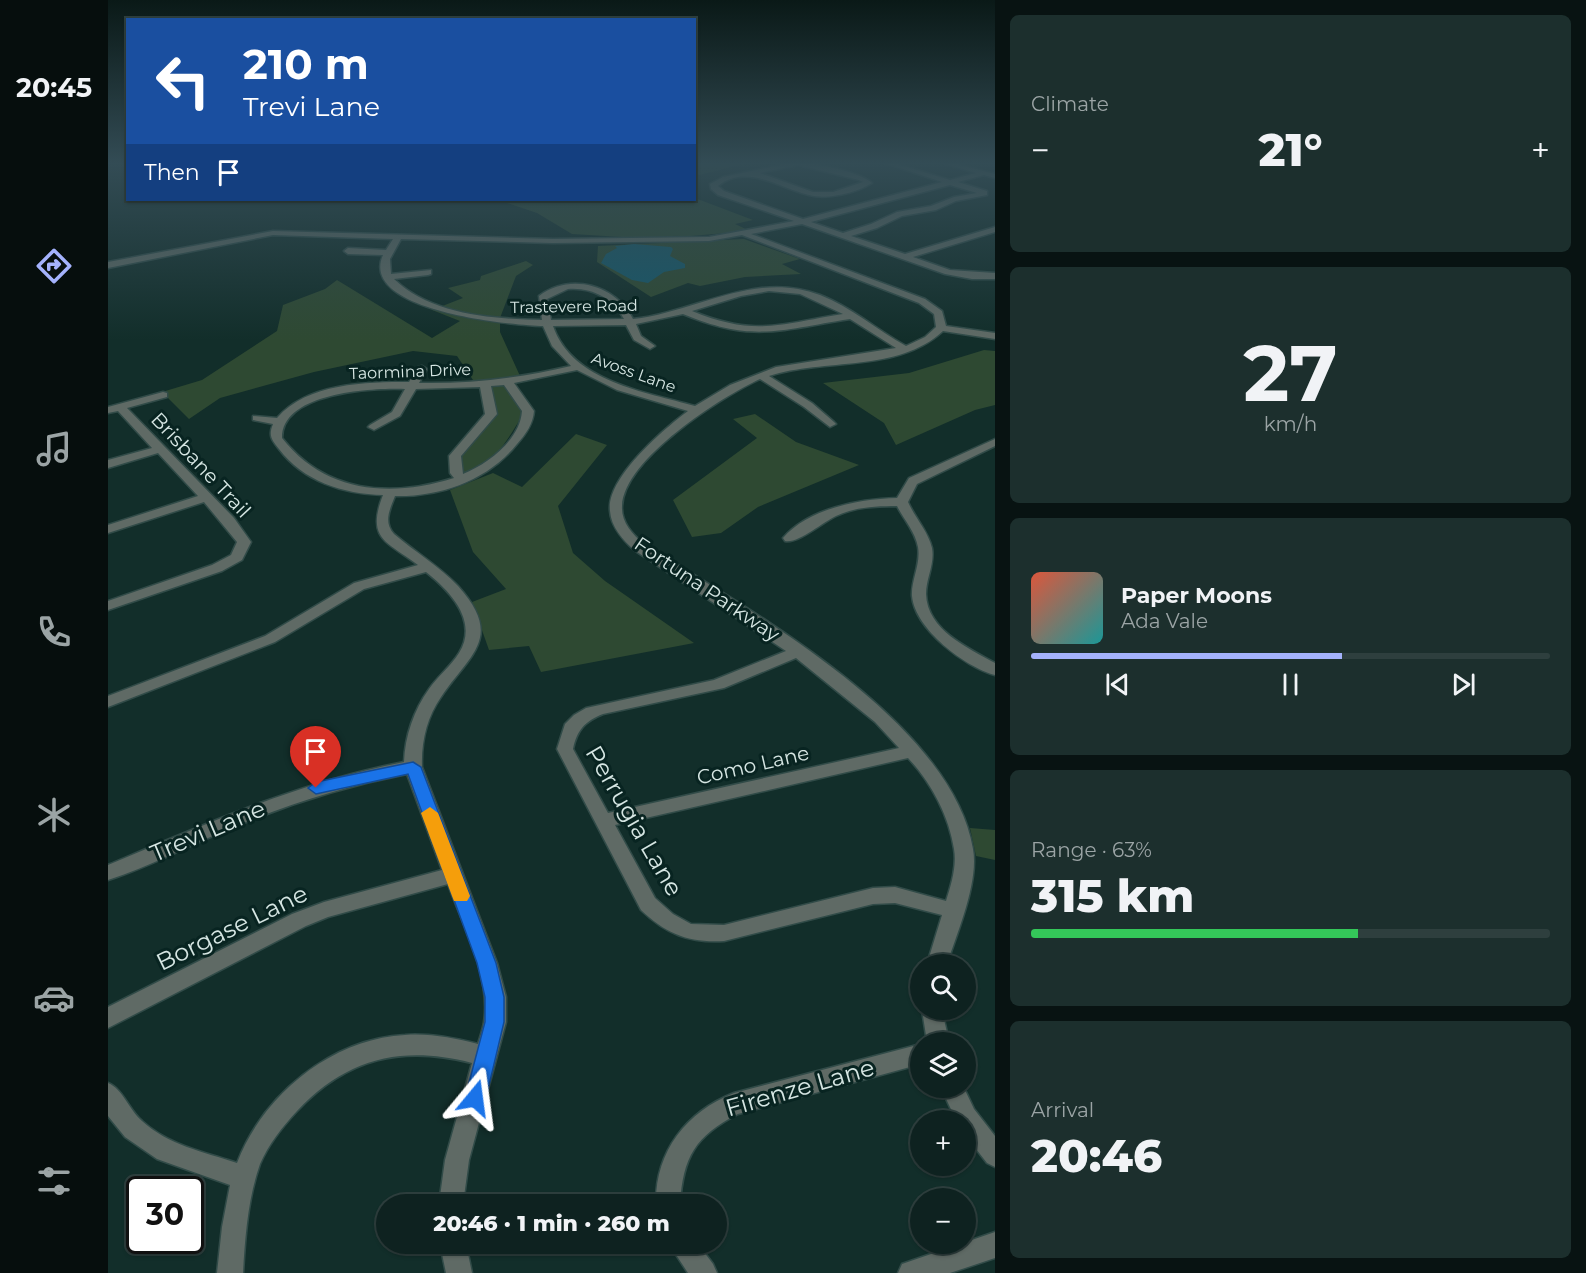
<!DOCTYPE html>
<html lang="en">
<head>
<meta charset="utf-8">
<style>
	:root { --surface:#0e2220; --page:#1c2f2d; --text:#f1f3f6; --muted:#9ba4a5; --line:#2e3f3e; --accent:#a4b2fc }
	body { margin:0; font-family:Montserrat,sans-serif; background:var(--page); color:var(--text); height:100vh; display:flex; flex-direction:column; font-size:22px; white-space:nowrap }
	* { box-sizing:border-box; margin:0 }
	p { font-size:20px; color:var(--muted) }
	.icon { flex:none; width:33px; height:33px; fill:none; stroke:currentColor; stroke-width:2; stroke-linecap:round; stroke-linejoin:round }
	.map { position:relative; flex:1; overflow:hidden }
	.details { display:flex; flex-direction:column; gap:15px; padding:15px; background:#081312; width:591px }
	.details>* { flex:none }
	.banner { position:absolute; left:18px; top:18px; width:570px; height:183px; border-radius:0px; box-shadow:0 2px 4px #0004,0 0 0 2px var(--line); background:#1a4fa0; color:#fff; overflow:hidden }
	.tools { position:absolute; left:802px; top:954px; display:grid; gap:12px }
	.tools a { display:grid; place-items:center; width:66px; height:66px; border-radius:50%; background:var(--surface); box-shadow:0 2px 4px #0004,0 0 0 2px var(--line); font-size:30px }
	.speed { position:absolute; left:18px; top:1176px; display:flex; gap:12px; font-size:30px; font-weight:700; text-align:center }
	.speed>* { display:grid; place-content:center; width:78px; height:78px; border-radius:50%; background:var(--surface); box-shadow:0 2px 4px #0004,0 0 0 2px var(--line); line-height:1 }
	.speed .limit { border:3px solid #111; border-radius:9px; background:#fff; color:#111 }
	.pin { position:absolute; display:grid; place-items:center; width:51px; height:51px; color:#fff; margin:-62px -26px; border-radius:50% 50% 50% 0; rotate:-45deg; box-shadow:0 0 6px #0007 }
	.pin .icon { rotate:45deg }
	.me { position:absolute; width:66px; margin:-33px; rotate:16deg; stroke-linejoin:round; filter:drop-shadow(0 0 4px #0008) }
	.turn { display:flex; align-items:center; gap:21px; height:126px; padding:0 18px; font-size:27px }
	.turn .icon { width:78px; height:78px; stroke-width:2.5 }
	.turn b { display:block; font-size:42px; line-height:51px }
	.then { display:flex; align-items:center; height:57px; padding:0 18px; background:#0003; gap:12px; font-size:22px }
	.big { font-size:45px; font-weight:800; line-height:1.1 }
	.details .card { flex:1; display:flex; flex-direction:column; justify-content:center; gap:9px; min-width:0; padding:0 21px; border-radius:9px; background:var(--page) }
	.details .dial { align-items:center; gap:0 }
	.dial b { font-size:78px; line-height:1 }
	.song { display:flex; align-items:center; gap:18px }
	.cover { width:72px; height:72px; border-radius:9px; background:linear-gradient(135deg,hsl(10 70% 55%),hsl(180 70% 35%)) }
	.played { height:6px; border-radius:3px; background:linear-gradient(90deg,var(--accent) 60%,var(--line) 60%) }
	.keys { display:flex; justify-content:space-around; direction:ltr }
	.heat { display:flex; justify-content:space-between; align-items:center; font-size:33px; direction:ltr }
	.charge { height:9px; border-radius:4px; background:linear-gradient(90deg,#34c759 63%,var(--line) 0) }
	.trip { position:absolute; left:268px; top:1194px; width:351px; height:60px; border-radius:30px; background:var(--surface); box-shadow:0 2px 4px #0004,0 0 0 2px var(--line); font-weight:800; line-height:60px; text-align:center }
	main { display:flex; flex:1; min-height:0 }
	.tab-bar { display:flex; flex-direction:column; width:108px; justify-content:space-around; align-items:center; background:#060e0d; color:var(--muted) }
	.tab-bar .icon { width:42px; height:42px }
	.tab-bar .active { color:var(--accent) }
	.tab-bar b { font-size:27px; color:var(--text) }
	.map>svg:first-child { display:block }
	.green { fill:#2e4932 }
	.water { fill:#16586a }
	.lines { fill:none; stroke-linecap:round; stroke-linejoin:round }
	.minor-casing { stroke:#314b48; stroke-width:3 }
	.minor { fill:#5f6a65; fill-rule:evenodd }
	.route { fill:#1a73e8; stroke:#114b97; stroke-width:1.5 }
	.slow { fill:#f59e0b }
	.labels { text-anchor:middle; stroke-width:6; stroke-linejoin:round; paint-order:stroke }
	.far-street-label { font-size:16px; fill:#d6e6e3; stroke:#082421 }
	.street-label { font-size:20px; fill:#d6e6e3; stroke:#082421 }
	.near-street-label { font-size:24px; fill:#d6e6e3; stroke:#082421 }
</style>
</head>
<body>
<main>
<nav class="tab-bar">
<b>20:45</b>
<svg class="icon active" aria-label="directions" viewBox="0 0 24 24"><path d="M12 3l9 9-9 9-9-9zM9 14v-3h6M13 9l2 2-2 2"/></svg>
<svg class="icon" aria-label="music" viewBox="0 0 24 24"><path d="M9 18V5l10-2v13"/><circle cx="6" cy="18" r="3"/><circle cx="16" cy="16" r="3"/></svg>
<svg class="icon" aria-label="phone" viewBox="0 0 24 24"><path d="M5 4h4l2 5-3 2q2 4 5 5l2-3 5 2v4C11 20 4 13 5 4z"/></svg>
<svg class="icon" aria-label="climate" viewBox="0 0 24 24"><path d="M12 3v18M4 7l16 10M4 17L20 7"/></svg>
<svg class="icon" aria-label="car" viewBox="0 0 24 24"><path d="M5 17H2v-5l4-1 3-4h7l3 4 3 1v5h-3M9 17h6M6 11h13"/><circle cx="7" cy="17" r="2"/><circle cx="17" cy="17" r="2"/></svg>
<svg class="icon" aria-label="filters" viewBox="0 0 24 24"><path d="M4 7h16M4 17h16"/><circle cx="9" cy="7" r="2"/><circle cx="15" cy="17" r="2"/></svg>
</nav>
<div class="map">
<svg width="887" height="1273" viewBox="0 0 887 1273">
	<rect width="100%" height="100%" fill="#122e2a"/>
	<g class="green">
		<polygon points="586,162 644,162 587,176"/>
		<polygon points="587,198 645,220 627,224 642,231 547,239 464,234 429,213 390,200"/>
		<polygon points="636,239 692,259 674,264 693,274 637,277 592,286 580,283 543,297 489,262 490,246"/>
		<path d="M 418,261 L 425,265 L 408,276 L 392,318 L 392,332 L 412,376 L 395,379 L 416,413 C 399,440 387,466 354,473 L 354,451 L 386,417 L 383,389 L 367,383 L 349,356 L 305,351 L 206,372 L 112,398 L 81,419 L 54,392 L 94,380 L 169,331 L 175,305 L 217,289 L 229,280 L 324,338 L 352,321 L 324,310 L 355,298 L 340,288 L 372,280 L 373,276 Z"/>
		<polygon points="876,350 887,351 887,405 867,410 788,445 776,423 715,383 801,373"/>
		<polygon points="647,414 688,442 751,465 650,507 613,533 584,537 565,500 649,438 625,419"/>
		<polygon points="468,434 499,445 450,506 465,553 497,581 586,643 433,672 421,646 381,650 364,602 398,589 365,552 342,490 385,473 414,487"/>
		<polygon points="862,828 887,830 887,860 868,856"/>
	</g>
	<polygon class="water" points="526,244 563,247 565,249 562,256 577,264 577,268 556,272 540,283 524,280 493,263 498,254 509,248 507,246"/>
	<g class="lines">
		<g class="minor-casing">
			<g id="minor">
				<path d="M 686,162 C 702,162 751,171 764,183 C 748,193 720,200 701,195 C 671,188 638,163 610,186 L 616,191 L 695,219 L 834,182 L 774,162 L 783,162 L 842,180 L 868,173 L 831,162 L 841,162 L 887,174 L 887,178 L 876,175 L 850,182 L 879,191 L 879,195 L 848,201 L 828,210 L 794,216 L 769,228 L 743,236 L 797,254 L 887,227 L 887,232 L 805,257 L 842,270 L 887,273 L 887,279 L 864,279 L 837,274 L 694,224 L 643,234 L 817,299 L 834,311 L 838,326 L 887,333 L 887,339 L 835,331 C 790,373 716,358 661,376 L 704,403 L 726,422 L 728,424 L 722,427 L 696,407 L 652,379 C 613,397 516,459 514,506 C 513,522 524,534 536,544 C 639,609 843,720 865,849 C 871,882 849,933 839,964 L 819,964 L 834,915 L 787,903 L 765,904 L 616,941 C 581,943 558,934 533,910 L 449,749 L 457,724 L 466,715 L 478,708 L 606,680 L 678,651 L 526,550 C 515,540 503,527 502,511 C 498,478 556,429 580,411 L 509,390 L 469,370 L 406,383 L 426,411 C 425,424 418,434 409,444 C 380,480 333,497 287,496 C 282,509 275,522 286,534 C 307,552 331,566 350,586 C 397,638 361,655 333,697 C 319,717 313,742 314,767 L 389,963 L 398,997 L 398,1022 L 361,1160 L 355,1204 L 331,1204 L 337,1160 L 364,1063 C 294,1045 239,1058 189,1111 C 175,1126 160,1145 152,1164 C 140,1198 137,1237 135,1273 L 109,1273 L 114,1227 L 122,1185 L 49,1159 L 17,1137 L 0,1116 L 0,1083 C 15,1089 21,1110 34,1121 C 60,1145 96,1152 129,1163 C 155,1095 223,1039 297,1035 C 321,1033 346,1038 370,1044 C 372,1037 375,1029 376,1022 C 383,976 355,926 340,884 L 220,917 L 198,926 L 0,1028 L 0,1007 L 184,914 L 216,902 L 334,870 L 299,774 C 237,786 177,805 119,830 C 79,846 41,867 0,880 L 0,865 C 97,824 192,782 296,762 C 297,736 306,710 321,689 C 330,676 343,666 351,653 C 371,621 342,591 318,572 L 256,589 L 167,642 L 0,707 L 0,696 L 157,636 L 246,583 L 310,565 C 278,541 258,539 275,495 C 235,494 195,481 171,449 C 164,440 160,436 165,424 L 145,420 L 145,416 L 169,418 C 199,383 258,382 301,382 L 310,367 L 314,366 L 319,369 L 311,383 C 363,384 413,378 463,366 L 444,346 L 435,326 C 403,325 250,311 275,255 L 240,254 L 236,251 L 240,248 L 278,250 L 285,239 L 165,235 L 0,268 L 0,262 L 165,231 L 445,239 L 601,237 L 686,221 L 610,195 L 603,189 L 602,184 L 615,177 ZM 690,165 L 751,180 L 755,182 L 725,192 L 705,192 L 652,173 ZM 842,185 L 869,193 L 846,197 L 823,206 L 789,212 L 763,224 L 735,233 L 703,222 ZM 634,235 L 811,303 L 826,314 L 828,327 L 817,337 L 798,346 C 769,330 743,307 712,295 C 647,270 589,312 525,319 C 508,285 462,272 431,296 L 434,320 C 386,319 323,315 286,279 L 320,275 L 323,274 L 323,270 L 283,274 L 282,259 L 293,239 L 445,243 L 601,241 ZM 460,289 C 483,287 505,298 516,319 L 443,320 L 439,299 ZM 661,291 L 692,294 L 735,314 C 672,324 647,337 584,311 L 633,296 ZM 575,314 C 645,343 671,330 742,319 L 788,348 L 668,367 L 622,385 L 587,406 C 538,392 464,382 445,326 L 518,325 L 526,340 L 542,349 L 547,346 L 533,336 L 528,324 ZM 396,385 L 414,411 C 412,440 380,464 355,474 L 353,456 L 389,414 L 383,386 ZM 372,387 L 377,414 L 341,456 L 342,473 L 346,478 C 282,498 217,493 174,438 C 174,392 265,388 297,389 L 284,412 L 262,425 L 260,427 L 266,430 L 292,416 L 308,389 ZM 688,658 L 767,722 L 791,748 L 500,813 L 465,749 C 469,730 477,721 495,714 L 616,688 ZM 800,758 C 823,782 841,816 846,849 C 849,866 843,885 838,901 L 787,887 L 765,888 L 616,925 L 583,924 L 565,914 L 547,898 L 507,825 Z"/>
				<polygon points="55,392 59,393 59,397 19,408 126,518 143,542 134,560 114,571 0,610 0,601 104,565 123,555 129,542 96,502 0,533 0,525 90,496 50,453 0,468 0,460 44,448 10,411 0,413 0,407"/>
				<path d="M 887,439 L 887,446 L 809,484 L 800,502 C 807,518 820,531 824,548 C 827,564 818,578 818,594 C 819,630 860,648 887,663 L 887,675 C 857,667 807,629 804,596 C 803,580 813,564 810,547 C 807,531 796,520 789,506 C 768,506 747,507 728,516 C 715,522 690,544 677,541 L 675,538 C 701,508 752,499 789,498 L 801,478 Z"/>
				<polygon points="814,1010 834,1010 841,1042 819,1042"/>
				<path d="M 813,1044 L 813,1064 L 630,1114 C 587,1136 575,1157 572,1204 L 548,1204 C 547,1152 578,1112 626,1093 Z"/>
				<polygon points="833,1088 856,1088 866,1109 887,1136 887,1167 879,1163 858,1136 858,1120 848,1120"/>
				<polygon points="887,1232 887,1258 842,1273 790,1273 794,1264"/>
				<polygon points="332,1244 358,1244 364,1273 338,1273"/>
				<polygon points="561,1244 590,1244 605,1264 609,1273 580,1273"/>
			</g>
		</g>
		<use href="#minor" class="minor"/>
	</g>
	<linearGradient id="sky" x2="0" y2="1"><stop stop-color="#0a1917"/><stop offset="0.48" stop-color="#334c55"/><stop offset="1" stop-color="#334c55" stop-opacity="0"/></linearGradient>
	<rect width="887" height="340" fill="url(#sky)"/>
	<polygon class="route" points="305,762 313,767 388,963 396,997 396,1022 378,1098 374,1105 367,1108 360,1105 357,1098 377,1022 377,997 369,963 300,774 208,794 200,788 208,782"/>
	<polygon class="slow" points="322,807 330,813 362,896 359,901 346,901 344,896 313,813"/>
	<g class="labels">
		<g class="far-street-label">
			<text transform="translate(466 306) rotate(-1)" y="6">Trastevere Road</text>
			<text transform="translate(302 371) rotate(-2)" y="6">Taormina Drive</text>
			<text transform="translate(526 372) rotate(20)" y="6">Avoss Lane</text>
		</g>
		<g class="street-label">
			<text transform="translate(93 465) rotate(47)" y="7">Brisbane Trail</text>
			<text transform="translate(599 589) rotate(34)" y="7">Fortuna Parkway</text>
			<text transform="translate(645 765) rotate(-13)" y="7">Como Lane</text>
		</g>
		<g class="near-street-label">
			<text transform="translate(526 821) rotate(60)" y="8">Perrugia Lane</text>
			<text transform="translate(100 831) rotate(-23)" y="8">Trevi Lane</text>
			<text transform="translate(124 928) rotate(-26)" y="8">Borgase Lane</text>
			<text transform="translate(692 1088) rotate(-16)" y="8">Firenze Lane</text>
		</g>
	</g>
</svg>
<div class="tools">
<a><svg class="icon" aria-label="search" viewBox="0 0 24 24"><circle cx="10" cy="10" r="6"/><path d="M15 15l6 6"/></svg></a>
<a><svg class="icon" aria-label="layers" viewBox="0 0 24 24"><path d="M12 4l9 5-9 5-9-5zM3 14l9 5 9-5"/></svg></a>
<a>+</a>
<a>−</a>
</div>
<div class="speed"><div class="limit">30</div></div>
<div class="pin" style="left:208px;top:788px;background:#d93025"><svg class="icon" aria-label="arrive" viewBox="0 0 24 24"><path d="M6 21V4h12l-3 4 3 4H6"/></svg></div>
<svg class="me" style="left:367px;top:1098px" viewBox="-20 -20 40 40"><path d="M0-17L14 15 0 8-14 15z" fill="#1a73e8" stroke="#fff" stroke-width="4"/></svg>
<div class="trip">20:46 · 1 min · 260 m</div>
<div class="banner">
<div class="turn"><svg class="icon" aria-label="left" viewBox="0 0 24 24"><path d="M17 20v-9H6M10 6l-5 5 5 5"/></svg><div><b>210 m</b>Trevi Lane</div></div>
<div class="then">Then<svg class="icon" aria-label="arrive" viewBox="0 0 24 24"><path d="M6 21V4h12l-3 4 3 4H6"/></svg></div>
</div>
</div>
<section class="details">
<div class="card"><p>Climate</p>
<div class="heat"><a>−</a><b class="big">21°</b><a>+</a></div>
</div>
<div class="card dial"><b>27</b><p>km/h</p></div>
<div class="card">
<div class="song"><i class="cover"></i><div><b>Paper Moons</b><p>Ada Vale</p></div></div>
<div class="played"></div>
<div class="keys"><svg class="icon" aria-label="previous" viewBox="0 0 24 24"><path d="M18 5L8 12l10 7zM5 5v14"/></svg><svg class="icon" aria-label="pause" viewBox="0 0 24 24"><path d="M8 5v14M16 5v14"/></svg><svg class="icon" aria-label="next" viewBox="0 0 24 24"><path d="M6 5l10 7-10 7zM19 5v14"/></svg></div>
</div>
<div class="card"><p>Range · 63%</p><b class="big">315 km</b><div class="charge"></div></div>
<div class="card"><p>Arrival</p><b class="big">20:46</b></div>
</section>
</main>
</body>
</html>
